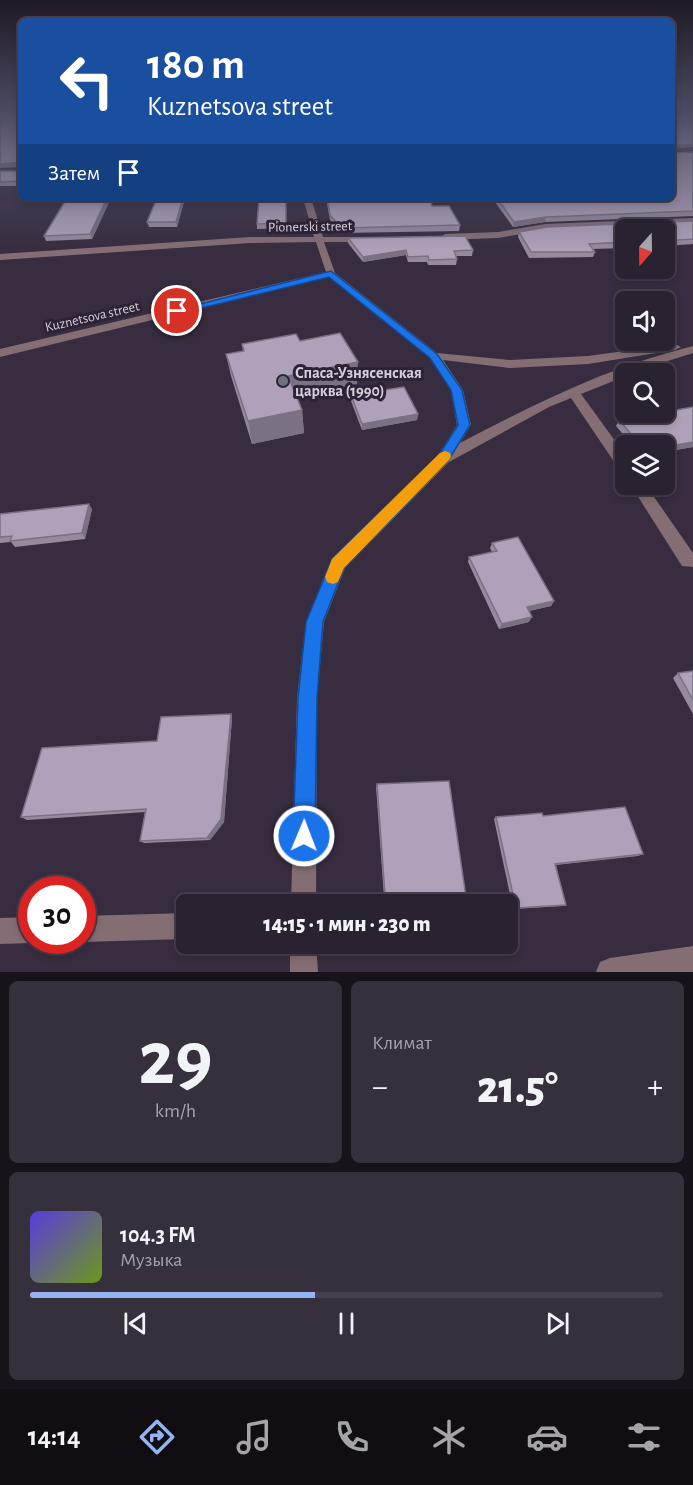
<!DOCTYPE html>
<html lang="ru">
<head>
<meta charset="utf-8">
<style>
	:root { --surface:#2a2230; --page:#362f3c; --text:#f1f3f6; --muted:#a5a4ab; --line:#463f4c; --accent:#95b2f1 }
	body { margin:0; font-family:"Alegreya Sans",sans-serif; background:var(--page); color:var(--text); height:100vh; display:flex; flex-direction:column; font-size:22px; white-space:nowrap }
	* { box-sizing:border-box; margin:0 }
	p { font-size:20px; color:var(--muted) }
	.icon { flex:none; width:33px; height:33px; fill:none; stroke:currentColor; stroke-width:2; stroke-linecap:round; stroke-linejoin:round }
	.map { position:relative; height:972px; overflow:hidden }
	.side { display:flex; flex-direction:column; gap:9px; padding:9px; background:#17131a; flex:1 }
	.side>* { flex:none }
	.top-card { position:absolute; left:18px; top:18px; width:657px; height:183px; border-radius:9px; box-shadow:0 3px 9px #0003,0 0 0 2px var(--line); background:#1a4fa0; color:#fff; overflow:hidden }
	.needle { width:39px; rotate:200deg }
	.tools { position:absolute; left:615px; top:219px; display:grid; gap:12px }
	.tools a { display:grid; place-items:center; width:60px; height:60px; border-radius:9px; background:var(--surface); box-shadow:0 3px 9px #0003,0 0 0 2px var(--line); font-size:30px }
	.speed { position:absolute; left:18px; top:876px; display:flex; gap:12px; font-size:30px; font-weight:700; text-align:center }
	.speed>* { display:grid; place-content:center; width:78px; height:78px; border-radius:50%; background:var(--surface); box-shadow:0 3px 9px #0003,0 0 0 2px var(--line); line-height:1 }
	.speed .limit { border:9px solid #d22; background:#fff; color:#111 }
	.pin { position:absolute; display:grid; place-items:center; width:51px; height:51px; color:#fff; margin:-26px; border:3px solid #fff; border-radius:50%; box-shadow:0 2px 6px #0007 }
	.me { position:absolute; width:66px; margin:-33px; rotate:1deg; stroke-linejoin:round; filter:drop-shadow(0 0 4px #0008) }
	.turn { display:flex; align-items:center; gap:21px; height:126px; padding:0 30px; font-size:27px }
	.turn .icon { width:78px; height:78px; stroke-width:2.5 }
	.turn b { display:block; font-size:42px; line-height:51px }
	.then { display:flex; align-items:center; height:57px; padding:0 30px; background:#0003; gap:12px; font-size:22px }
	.big { font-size:45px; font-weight:800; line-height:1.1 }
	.side .card { flex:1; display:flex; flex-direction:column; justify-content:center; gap:9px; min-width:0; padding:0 21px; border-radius:9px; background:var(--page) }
	.side .dial { align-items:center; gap:0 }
	.dial b { font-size:78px; line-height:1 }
	.song { display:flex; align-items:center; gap:18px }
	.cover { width:72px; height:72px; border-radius:9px; background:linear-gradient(135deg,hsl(250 70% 55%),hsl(80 70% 35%)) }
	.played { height:6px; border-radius:3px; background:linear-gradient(90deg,var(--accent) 45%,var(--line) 45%) }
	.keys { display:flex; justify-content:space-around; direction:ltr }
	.heat { display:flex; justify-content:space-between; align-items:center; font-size:33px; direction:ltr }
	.side .tiles { flex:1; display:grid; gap:9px; grid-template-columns:1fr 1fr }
	.card:last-child { grid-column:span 2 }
	.trip { position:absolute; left:176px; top:894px; width:342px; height:60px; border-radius:9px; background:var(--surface); box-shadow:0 3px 9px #0003,0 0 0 2px var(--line); font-weight:800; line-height:60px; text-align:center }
	.menu { display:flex; height:96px; justify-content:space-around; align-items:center; background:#110e13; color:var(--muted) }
	.menu .icon { width:42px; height:42px }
	.menu .current { color:var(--accent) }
	.menu b { font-size:27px; color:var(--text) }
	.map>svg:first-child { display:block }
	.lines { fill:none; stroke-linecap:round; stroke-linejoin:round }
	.minor { fill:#846e74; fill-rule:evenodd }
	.wall { fill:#968a9f }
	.shaded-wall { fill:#7a7182 }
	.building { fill:#aea1b9; stroke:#7a7182; stroke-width:1.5 }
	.route { fill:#1a73e8; stroke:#114b97; stroke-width:1.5 }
	.slow { fill:#f59e0b }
	.worship-dot { fill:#6b7280; stroke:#2e2336; stroke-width:2 }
	.labels { text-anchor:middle; stroke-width:6; stroke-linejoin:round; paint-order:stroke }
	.far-street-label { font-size:14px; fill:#d5ceda; stroke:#2e2336 }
	.poi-label { font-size:16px; font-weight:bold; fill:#d5ceda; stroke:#2e2336; text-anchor:start }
</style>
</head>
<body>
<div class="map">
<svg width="693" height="972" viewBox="0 0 693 972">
	<rect width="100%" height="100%" fill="#382d40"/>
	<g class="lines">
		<g class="minor">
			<path d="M 303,198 L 311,198 L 323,237 L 370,237 L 371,239 L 367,242 L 324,242 L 335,273 L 437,353 L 510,360 L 588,356 L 675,344 L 681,347 L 675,350 L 588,364 L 510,368 L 443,360 L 463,390 L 471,425 L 460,443 C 534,404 611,366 693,346 L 693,353 L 626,374 L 626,376 L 581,394 L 626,456 L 626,473 L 621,472 L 571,398 L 549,407 L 449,462 L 345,568 L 324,622 L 317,698 L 316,904 L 291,904 L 297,698 L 306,622 L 332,559 L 439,454 L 457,425 L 451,390 L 430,358 L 329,277 L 0,357 L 0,349 L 326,272 L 316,242 L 250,243 L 0,260 L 0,254 L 250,237 L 314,237 Z"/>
			<polygon points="693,218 693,224 545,230 498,238 445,240 441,237 445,234 498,232 545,224"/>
			<polygon points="630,484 645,484 693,553 693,567 682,566"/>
			<polygon points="186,913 186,939 82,942 78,940 82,940 82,916"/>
			<polygon points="32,917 32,940 38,940 32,943 0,944 0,918"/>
			<polygon points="290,944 316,944 318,972 290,972"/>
			<polygon points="693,946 693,972 596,972 600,962 610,958"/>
		</g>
	</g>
	<g class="wall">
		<polygon points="693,152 693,216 545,222 513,227 492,198 672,198 674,153"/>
		<polygon points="21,169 21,186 0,186 0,171 19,171"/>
		<polygon points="111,198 92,239 46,241 44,236"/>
		<polygon points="157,198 185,198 177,227 149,227 147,222"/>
		<polygon points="286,198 286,228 257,229 257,224"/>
		<polygon points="326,198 430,198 432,206 460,225 459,231 341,233 330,220"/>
		<polygon points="693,221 693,244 664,246 664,230 626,230 626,248 593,249 595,252 593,257 529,258 518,237 519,232"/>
		<polygon points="348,238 473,250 472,256 456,256 457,259 456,265 428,265 427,262 408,262 406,255 363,262 348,243"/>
		<polygon points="300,341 357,384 297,397 302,410 304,433 252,444 231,376 226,354 243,351 242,344"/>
		<polygon points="351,395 418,414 417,420 362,430 351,401"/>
		<polygon points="693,407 693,447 664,452 664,446 633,446 616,426 619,420"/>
		<polygon points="92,509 85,539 15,547 11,542 0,543 0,514"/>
		<polygon points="492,543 554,601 551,606 529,611 529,622 499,629 468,562 469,557 492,552 490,548"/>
		<polygon points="693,671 693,714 673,678 678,673"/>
		<polygon points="231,714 232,718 224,822 210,840 144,843 140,841 145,812 27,820 21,817 157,741"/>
		<polygon points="377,784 467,904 436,904 435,894 384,897 376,787"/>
		<polygon points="543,816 643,854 638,856 556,865 566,905 562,906 513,909 494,819 496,817"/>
	</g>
	<g class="shaded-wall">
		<polygon points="693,144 693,147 672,149 672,145"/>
		<polygon points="19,162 21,167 0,168 0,164"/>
		<polygon points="107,198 111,198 92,239 90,234"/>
		<polygon points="183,198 185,198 177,227 176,222"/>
		<polygon points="546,217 545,222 513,227 514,222"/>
		<polygon points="406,250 406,255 363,262 363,257"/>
		<polygon points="358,362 357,384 290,399 288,376"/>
		<polygon points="302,410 304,433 252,444 248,421"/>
		<polygon points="418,414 417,420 362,430 362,424"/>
		<polygon points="693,442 693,447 664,452 664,447"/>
		<polygon points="89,504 92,509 85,539 82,533"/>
		<polygon points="554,601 551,606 524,612 527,607"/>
		<polygon points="532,617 529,622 499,629 502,624"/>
		<polygon points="231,714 232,718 224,822 210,840 207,838"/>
	</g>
	<g class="building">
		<polygon points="0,114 21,114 21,167 19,162 0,164"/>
		<polygon points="672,114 693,114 693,144 672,146"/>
		<polygon points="672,151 674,153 693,152 693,211 546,217 514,222 497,198 672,198"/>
		<polygon points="21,169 21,181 0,182 0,171 19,171"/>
		<polygon points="67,198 107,198 90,234 44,236"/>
		<polygon points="157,198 183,198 176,222 147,222"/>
		<polygon points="259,198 286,198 286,223 257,224"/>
		<polygon points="327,198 430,198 432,206 449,206 460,225 341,228 330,215"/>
		<polygon points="693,221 693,239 664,241 664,230 626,230 626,242 589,244 595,252 531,252 519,232 547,227"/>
		<polygon points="465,236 473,250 454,251 457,259 429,260 428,256 408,257 406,250 363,257 348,238"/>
		<polygon points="340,333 358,362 288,376 302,410 248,421 226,354 244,351 242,344 296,334 300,341"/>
		<polygon points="404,387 418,414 362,424 351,395"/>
		<polygon points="693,407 693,442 664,447 664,446 641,446 619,420"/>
		<polygon points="89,504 82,533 10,541 12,536 0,537 0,514"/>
		<polygon points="518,537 554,601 527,607 532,617 502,624 469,557 497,551 492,543"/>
		<polygon points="693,671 693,700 678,673"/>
		<polygon points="231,714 221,819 207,838 140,841 146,809 21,817 42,748 157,741 161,717"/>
		<polygon points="449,781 467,904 438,904 437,893 385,895 377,784"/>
		<polygon points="625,807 643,854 555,864 566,905 516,908 496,817 542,813 543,816"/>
	</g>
	<linearGradient id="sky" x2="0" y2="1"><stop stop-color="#1f1923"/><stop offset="0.46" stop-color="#4d4c64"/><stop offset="1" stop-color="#4d4c64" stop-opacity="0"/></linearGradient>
	<rect width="693" height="250" fill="url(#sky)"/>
	<polygon class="route" points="331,271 437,354 462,390 470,425 448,461 344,568 323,622 317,698 315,836 312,843 304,847 297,843 293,836 298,698 306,622 332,559 439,455 458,425 451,390 430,358 329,277 177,314 172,311"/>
	<polygon class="slow" points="445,451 450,453 451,456 450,459 344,568 338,582 333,584 327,582 325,577 332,559 440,453"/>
	<circle class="worship-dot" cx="283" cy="381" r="6"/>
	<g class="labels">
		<g class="far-street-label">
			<text transform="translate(310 226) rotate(-1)" y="5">Pionerski street</text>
			<text transform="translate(92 316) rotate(-13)" y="5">Kuznetsova street</text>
		</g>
		<g class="poi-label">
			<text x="295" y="378">Спаса-Узнясенская<tspan x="295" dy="18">царква (1990)</tspan></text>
		</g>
	</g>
</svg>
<div class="tools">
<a><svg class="needle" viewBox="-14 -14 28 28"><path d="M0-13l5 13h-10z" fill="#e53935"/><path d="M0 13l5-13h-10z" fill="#a5a4ab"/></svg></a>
<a><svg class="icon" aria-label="sound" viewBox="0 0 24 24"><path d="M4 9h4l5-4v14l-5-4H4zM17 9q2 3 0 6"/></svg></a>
<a><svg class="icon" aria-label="search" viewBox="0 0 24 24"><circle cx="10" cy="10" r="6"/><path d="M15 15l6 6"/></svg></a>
<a><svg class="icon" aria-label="layers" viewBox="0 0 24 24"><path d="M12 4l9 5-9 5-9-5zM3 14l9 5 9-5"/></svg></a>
</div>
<div class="speed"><div class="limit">30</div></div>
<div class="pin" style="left:177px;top:311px;background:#d93025"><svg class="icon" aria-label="arrive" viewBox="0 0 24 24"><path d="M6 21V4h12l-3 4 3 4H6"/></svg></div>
<svg class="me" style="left:304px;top:836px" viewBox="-20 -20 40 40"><circle r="17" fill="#1a73e8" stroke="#fff" stroke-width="3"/><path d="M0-11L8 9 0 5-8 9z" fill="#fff"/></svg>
<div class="trip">14:15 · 1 мин · 230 m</div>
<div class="top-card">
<div class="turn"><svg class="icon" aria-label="left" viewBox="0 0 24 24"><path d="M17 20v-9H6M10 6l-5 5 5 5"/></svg><div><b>180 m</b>Kuznetsova street</div></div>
<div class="then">Затем<svg class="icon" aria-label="arrive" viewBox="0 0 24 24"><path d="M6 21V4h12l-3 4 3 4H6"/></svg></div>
</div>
</div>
<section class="side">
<div class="tiles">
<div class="card dial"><b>29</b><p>km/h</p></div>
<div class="card"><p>Климат</p>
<div class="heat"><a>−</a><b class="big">21.5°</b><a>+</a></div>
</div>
<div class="card">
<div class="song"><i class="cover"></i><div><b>104.3 FM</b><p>Музыка</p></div></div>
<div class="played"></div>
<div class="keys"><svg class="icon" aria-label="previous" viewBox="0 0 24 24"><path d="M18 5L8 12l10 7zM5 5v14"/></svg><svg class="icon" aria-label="pause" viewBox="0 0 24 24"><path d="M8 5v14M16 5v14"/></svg><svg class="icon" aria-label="next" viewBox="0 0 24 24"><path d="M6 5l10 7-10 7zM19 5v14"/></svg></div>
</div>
</div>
</section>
<nav class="menu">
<b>14:14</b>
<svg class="icon current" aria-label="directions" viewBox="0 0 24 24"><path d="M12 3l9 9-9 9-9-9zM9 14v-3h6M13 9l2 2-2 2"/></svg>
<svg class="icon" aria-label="music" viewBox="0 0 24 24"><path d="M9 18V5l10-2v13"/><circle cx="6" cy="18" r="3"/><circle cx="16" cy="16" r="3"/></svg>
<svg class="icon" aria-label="phone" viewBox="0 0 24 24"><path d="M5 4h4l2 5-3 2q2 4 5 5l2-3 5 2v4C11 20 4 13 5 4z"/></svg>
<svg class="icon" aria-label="climate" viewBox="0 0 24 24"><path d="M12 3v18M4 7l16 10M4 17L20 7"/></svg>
<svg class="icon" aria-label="car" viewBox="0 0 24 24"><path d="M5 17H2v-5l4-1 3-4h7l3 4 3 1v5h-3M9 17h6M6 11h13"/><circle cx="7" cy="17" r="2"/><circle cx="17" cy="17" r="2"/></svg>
<svg class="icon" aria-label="filters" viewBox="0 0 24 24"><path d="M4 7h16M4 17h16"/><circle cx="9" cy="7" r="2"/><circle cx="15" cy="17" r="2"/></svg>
</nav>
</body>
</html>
